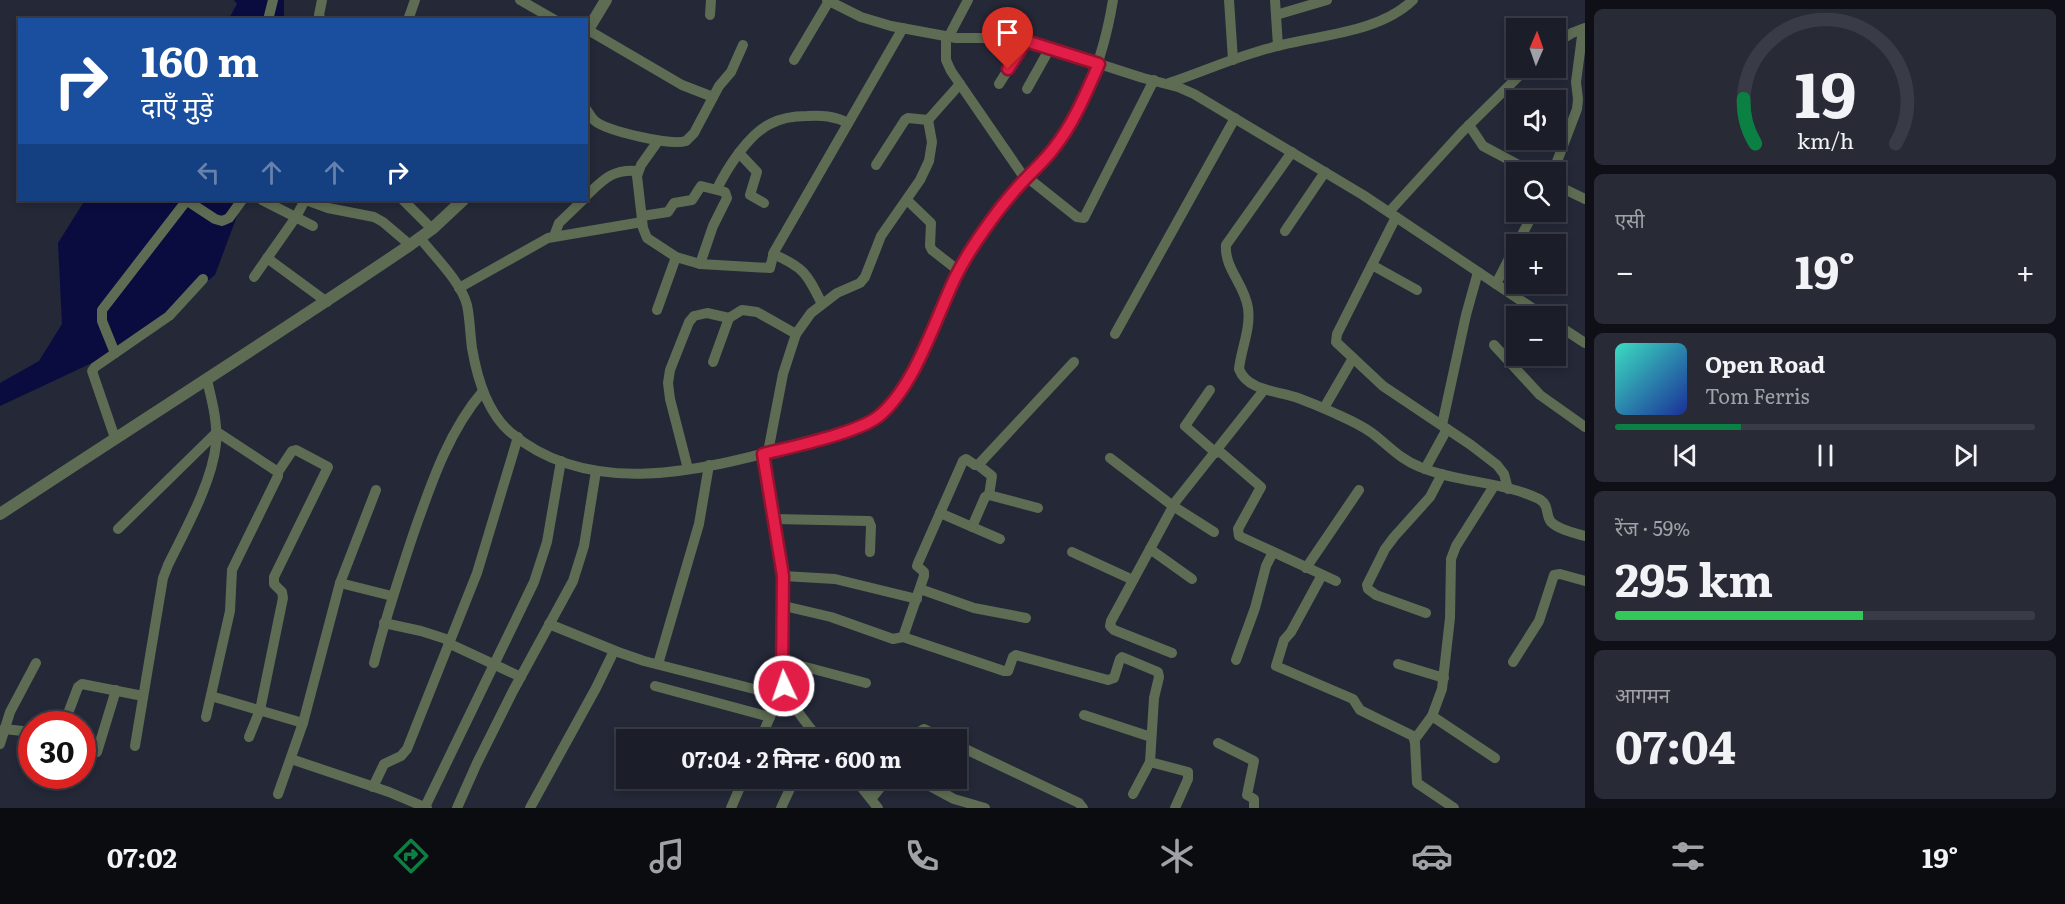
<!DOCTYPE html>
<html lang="hi">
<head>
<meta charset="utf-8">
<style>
	:root { --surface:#1b1e29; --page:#282b35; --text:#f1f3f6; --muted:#a0a2a8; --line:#393c46; --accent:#0b8043 }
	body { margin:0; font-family:Literata,"Noto Sans Devanagari",serif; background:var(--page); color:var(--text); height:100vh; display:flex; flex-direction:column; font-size:22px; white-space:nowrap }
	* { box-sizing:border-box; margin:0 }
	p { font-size:20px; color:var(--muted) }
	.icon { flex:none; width:33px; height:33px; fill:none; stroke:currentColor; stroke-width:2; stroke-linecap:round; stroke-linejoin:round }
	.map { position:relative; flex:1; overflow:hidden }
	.sheet { display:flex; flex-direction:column; gap:9px; padding:9px; background:#0f1017; width:480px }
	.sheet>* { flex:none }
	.top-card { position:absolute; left:18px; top:18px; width:570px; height:183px; border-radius:0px; box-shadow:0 3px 9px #0003,0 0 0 2px var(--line); background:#1a4fa0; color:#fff; overflow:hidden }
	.needle { width:39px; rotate:2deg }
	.buttons { position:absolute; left:1506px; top:18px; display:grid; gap:12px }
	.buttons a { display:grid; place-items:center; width:60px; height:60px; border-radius:0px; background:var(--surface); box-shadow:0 3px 9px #0003,0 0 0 2px var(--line); font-size:30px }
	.speed { position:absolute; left:18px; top:711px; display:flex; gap:12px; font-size:30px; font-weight:700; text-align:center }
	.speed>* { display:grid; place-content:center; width:78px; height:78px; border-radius:50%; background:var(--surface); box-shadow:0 3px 9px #0003,0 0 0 2px var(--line); line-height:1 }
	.speed .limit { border:9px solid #d22; background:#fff; color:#111 }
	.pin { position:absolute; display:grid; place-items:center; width:51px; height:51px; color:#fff; margin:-62px -26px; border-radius:50% 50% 50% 0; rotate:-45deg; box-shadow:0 0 6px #0007 }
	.pin .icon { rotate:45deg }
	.me { position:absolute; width:66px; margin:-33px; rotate:357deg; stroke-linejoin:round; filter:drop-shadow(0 0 4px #0008) }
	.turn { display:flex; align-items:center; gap:21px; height:126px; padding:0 24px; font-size:27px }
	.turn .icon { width:78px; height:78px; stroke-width:2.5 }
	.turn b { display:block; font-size:42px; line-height:51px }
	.lanes { display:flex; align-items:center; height:57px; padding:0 24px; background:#0003; justify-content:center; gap:30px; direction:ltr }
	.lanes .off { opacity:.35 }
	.big { font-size:45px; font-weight:700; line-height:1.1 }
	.sheet .card { flex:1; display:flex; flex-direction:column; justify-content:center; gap:9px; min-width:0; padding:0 21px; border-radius:9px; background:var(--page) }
	.sheet .dial { align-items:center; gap:0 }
	.dial svg { height:156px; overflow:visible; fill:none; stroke:var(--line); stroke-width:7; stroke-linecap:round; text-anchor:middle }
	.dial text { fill:var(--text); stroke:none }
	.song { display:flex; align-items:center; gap:18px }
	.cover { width:72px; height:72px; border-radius:9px; background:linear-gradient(135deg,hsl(170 70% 55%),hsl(230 70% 35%)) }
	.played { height:6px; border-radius:3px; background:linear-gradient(90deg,var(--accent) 30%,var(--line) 30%) }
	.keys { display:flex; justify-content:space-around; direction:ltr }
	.heat { display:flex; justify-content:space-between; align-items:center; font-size:33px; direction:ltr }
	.charge { height:9px; border-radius:4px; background:linear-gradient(90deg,#34c759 59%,var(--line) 0) }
	.trip { position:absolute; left:616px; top:729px; width:351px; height:60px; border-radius:0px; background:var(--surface); box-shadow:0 3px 9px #0003,0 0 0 2px var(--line); font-weight:700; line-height:60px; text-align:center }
	.tabs { display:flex; height:96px; justify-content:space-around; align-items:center; background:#0b0c10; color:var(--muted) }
	.tabs .icon { width:42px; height:42px }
	.tabs .selected { color:var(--accent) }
	.tabs b { font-size:27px; color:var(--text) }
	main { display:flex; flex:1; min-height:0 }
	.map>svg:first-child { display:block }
	.water { fill:#0a0c3f }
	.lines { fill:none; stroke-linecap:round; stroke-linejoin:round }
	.minor { stroke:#5e6c53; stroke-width:10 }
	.tertiary { stroke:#5e6c53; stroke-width:12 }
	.route-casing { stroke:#92132f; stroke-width:15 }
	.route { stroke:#e11d48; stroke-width:10 }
</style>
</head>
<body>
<main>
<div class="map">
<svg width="1585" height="808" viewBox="0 0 1585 808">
	<rect width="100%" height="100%" fill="#242837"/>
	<g class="water">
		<polygon points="234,0 284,0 284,19 228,20 237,4"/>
		<polygon points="85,200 243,200 215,275 126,347 0,406 0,383 39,361 62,324 58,243"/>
	</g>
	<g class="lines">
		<g class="minor">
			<polyline points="520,0 555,20"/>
			<polyline points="827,0 861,17 891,26 956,38 1015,38 1031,42 1143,78 1178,87 1194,94 1363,195 1544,316"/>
			<polyline points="1229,0 1233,60"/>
			<polyline points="1275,0 1278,46"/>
			<polyline points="710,15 711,0"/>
			<polyline points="1276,15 1327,0"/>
			<polyline points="268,20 273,0"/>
			<polyline points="321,20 319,15 322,0"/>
			<polyline points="408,20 415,0"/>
			<polyline points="588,30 682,85 713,97"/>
			<polyline points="946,36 946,60 951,71 1026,180"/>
			<polyline points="949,36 968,0"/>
			<polyline points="1556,43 1572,33 1585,28"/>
			<polyline points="794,60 829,1"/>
			<path d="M 1169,83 C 1202,72 1235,57 1270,48 C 1315,35 1378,34 1413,0"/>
			<polyline points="999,84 1026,41"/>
			<polyline points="1027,89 1050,48"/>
			<path d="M 586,109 C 589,113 591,118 595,121 C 607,131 671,146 686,141 L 694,133 L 719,86 L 731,72 L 743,45"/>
			<polyline points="1469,125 1483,146 1532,172"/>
			<polyline points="658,141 641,165 637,176 643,228 647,238 676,257 700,264 770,268 774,252 903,28"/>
			<path d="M 1292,152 L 1226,245 C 1224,268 1245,285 1248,308 C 1251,329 1241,349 1239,369 C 1247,391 1279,391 1298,398 C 1309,402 1321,407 1332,412 C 1345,418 1360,424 1372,433 C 1388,445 1401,460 1420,467 C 1458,483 1502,481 1539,499 C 1550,505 1545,515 1551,522 C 1559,530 1575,533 1585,536"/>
			<polyline points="739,153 757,172 750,195 764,203"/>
			<polyline points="876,165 905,120 908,118 928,120 960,84"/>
			<polyline points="1553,172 1577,109 1578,99 1576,82 1583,29"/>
			<polyline points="1028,178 1077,217 1084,218 1154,80"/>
			<polyline points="1556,185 1585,199"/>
			<path d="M 717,189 C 727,168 749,134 770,124 C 781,118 794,116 807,116 C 822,115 834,116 848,123"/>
			<path d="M 586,196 C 604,179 612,169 638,171"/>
			<polyline points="186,200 215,219 222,221 229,218 242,200"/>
			<polyline points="262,200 313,226"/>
			<polyline points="306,200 328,208 374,217 383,222 410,245"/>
			<polyline points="403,200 432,229"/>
			<polyline points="907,200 931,223 930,246 932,250 959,271"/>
			<polyline points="1389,212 1462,132 1527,68"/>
			<polyline points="642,216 668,212 674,203 692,200 701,186 725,192 727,198 713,226 700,264"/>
			<polyline points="1396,217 1337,334 1336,342 1383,386 1471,445 1497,465 1504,474 1508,489"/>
			<polyline points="1285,231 1325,172"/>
			<polyline points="554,236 559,223 583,200"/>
			<path d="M 420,238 C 435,257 461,282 467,305 C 470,319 470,334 472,348 C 477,378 487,412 510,432 C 590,500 702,470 793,446 C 820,439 853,434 876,418 C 912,394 936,315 956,276 C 969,250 998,208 1018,186 C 1044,160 1064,138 1081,104 C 1097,71 1107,37 1113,0"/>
			<polyline points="1517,244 1534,212"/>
			<path d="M 773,254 C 805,268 807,274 822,304"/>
			<polyline points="267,258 327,302"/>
			<polyline points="1372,265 1417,290"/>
			<polyline points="254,277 296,217 305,200"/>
			<polyline points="1496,284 1516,245"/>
			<polyline points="459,288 548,238 642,222"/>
			<polyline points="657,310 676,257"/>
			<polyline points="1556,324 1585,343"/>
			<polyline points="1115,334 1235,118"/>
			<polyline points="1494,345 1540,395 1585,427"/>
			<polyline points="115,353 102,321 102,310 187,200"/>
			<polyline points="713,362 729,318 742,310 757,312 796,334"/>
			<polyline points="1210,390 1185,426 1216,453"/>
			<polyline points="1324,408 1353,358"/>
			<polyline points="1442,425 1466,315 1478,272"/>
			<polyline points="115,438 92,371 95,367 169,316 203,279"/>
			<polyline points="1218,450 1261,487 1238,529 1239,536 1336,581"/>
			<polyline points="768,452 783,374 796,334 811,313 837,293 860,283 865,277 881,236 920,180 929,161 932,142 928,120"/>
			<path d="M 763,454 L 783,576 L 782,674 C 786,701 804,720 820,740"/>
			<polyline points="1110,458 1173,506 1214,532"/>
			<polyline points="978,465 992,476 989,495"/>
			<polyline points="688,469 670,399 668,383 670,370 689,322 694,316 707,313 729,318"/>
			<polyline points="1425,469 1447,429"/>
			<polyline points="940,513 1000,539"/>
			<polyline points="774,519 869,521 871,526 870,552"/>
			<polyline points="972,527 985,497 989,495 1038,508"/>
			<polyline points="118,529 217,432 278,472 278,476 232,570 230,611 206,717"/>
			<polyline points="1150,549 1192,579"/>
			<polyline points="1072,552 1133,580"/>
			<polyline points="1306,568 1359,490"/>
			<polyline points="1322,575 1291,632 1284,640 1276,666 1353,699 1360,710 1413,736 1415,743 1417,783 1454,808"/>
			<polyline points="783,576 835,579 917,599"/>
			<polyline points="340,583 392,596"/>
			<polyline points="920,589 974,608 1026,618"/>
			<polyline points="784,606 831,617 893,639 903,637 924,576 924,572 917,566 918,563 963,461 966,459 975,465 979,464 1074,362"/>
			<polyline points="1426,613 1376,595 1368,589 1367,585 1385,549 1394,537 1430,497 1442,474"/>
			<polyline points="384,623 421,631 449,640"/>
			<polyline points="549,624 618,652 644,661 758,690 788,696"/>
			<polyline points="903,637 1004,671 1008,671 1013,657 1016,655 1108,680 1114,678 1120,659 1122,657 1158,672 1159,677 1154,698 1150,762"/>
			<polyline points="448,643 521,677"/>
			<polyline points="1172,653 1114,630 1110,626 1111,621 1176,501 1264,390"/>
			<polyline points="1236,660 1255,608 1266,566 1273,552"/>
			<polyline points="783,661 866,683"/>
			<polyline points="1513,662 1539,621 1554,575 1560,574 1585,581"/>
			<path d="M 374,663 C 385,619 399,577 413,535 C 431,484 448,432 483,391"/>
			<polyline points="658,664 699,524 709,465"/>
			<polyline points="1398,664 1444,678"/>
			<polyline points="655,686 770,717"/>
			<polyline points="211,696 303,723"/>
			<polyline points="1084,715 1151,737"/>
			<polyline points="1432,716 1495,758"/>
			<polyline points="64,724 78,687 82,684 143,696"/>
			<polyline points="4,729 32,732"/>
			<polyline points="249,737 260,710 283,598 282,592 274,584 274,577 328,467 296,450 292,451 278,472"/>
			<polyline points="1415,739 1432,716 1442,689 1450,618 1451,559 1456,546 1494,486"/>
			<polyline points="760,740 780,694"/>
			<polyline points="915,740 919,732 924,729 946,740"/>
			<polyline points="1218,743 1254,761 1247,795 1254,799 1254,808"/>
			<polyline points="0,744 10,712 36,663"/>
			<polyline points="957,745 1079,803 1083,808"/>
			<path d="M 135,746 L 163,578 L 168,565 C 185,530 212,483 216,444 C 218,423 212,401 207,380"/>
			<polyline points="97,752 116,690"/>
			<polyline points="291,759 389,792 427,808"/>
			<polyline points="854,778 878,808"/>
			<polyline points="915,778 954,799 985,808"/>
			<polyline points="373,787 384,764 401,756 407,749 477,573 518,437"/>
			<polyline points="278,794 303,723 340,583 376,490"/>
			<polyline points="1133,794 1150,762 1188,772 1188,779 1175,808"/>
			<polyline points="871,799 888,778"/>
			<polyline points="425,807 534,582 547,542 561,461"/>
			<polyline points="457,808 477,763 513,691 573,581 584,546 596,471"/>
			<polyline points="530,808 596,688 614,651"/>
			<polyline points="731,808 744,778"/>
			<polyline points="781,808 795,778"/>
		</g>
		<g class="tertiary">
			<polyline points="586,33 606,0"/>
			<path d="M 0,514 C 136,424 274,337 410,245 L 432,229 L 463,200"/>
		</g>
	</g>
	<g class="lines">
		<g class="route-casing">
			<path id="route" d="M 784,686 L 782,674 L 783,576 L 763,454 C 791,447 858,433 879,416 C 915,386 935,320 955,278 C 968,251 997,210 1017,188 C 1029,174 1043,163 1054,148 C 1074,123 1086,93 1099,64 L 1026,41 L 1008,69"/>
		</g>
		<use href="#route" class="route"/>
	</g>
</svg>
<div class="buttons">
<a><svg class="needle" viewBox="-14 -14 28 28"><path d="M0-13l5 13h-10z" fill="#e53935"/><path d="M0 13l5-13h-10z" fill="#a0a2a8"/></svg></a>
<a><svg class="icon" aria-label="sound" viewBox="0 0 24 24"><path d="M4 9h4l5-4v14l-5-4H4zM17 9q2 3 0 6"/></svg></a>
<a><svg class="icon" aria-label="search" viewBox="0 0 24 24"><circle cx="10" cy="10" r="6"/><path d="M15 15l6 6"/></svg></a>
<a>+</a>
<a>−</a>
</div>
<div class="speed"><div class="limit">30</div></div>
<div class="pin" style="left:1008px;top:69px;background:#d93025"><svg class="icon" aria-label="arrive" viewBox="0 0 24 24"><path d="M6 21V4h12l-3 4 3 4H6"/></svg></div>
<svg class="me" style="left:784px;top:686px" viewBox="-20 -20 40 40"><circle r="17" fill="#e11d48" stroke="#fff" stroke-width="3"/><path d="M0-11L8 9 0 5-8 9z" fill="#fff"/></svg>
<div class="trip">07:04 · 2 मिनट · 600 m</div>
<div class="top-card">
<div class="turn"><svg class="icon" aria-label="right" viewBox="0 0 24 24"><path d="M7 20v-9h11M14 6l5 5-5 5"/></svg><div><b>160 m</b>दाएँ मुड़ें</div></div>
<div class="lanes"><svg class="icon off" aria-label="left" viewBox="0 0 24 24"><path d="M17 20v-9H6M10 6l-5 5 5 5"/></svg><svg class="icon off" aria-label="ahead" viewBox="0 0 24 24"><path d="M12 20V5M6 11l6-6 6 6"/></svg><svg class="icon off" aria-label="ahead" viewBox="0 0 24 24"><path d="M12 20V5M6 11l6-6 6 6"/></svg><svg class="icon" aria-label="right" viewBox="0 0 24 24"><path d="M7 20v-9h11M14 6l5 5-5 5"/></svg></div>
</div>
</div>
<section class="sheet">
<div class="card dial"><svg viewBox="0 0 100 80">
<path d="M14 69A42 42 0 1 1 86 69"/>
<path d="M14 69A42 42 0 0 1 8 46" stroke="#0b8043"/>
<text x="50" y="56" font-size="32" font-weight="700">19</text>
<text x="50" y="72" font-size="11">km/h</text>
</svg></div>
<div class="card"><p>एसी</p>
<div class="heat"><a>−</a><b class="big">19°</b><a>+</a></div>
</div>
<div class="card">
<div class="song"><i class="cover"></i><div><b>Open Road</b><p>Tom Ferris</p></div></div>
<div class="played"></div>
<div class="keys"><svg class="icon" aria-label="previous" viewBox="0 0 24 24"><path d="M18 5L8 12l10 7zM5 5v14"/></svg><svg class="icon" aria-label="pause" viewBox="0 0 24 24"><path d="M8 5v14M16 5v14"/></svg><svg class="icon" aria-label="next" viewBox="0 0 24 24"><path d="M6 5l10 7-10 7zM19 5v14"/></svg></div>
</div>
<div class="card"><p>रेंज · 59%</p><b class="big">295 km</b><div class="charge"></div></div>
<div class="card"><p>आगमन</p><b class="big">07:04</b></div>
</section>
</main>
<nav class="tabs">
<b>07:02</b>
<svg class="icon selected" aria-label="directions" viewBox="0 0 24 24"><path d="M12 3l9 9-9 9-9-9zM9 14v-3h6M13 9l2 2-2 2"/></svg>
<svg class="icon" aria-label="music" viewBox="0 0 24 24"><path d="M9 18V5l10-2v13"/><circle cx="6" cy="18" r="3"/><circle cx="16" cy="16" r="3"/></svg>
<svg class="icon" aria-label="phone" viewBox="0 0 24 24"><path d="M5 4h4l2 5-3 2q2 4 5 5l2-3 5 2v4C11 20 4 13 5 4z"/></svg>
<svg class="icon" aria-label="climate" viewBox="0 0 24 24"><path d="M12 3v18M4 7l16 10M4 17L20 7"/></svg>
<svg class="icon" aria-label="car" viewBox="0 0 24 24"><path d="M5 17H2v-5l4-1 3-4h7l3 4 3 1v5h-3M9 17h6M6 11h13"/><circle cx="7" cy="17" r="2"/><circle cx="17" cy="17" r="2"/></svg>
<svg class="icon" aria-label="filters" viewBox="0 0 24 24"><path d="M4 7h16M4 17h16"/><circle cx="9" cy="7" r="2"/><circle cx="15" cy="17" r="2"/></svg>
<b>19°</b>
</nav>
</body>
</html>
